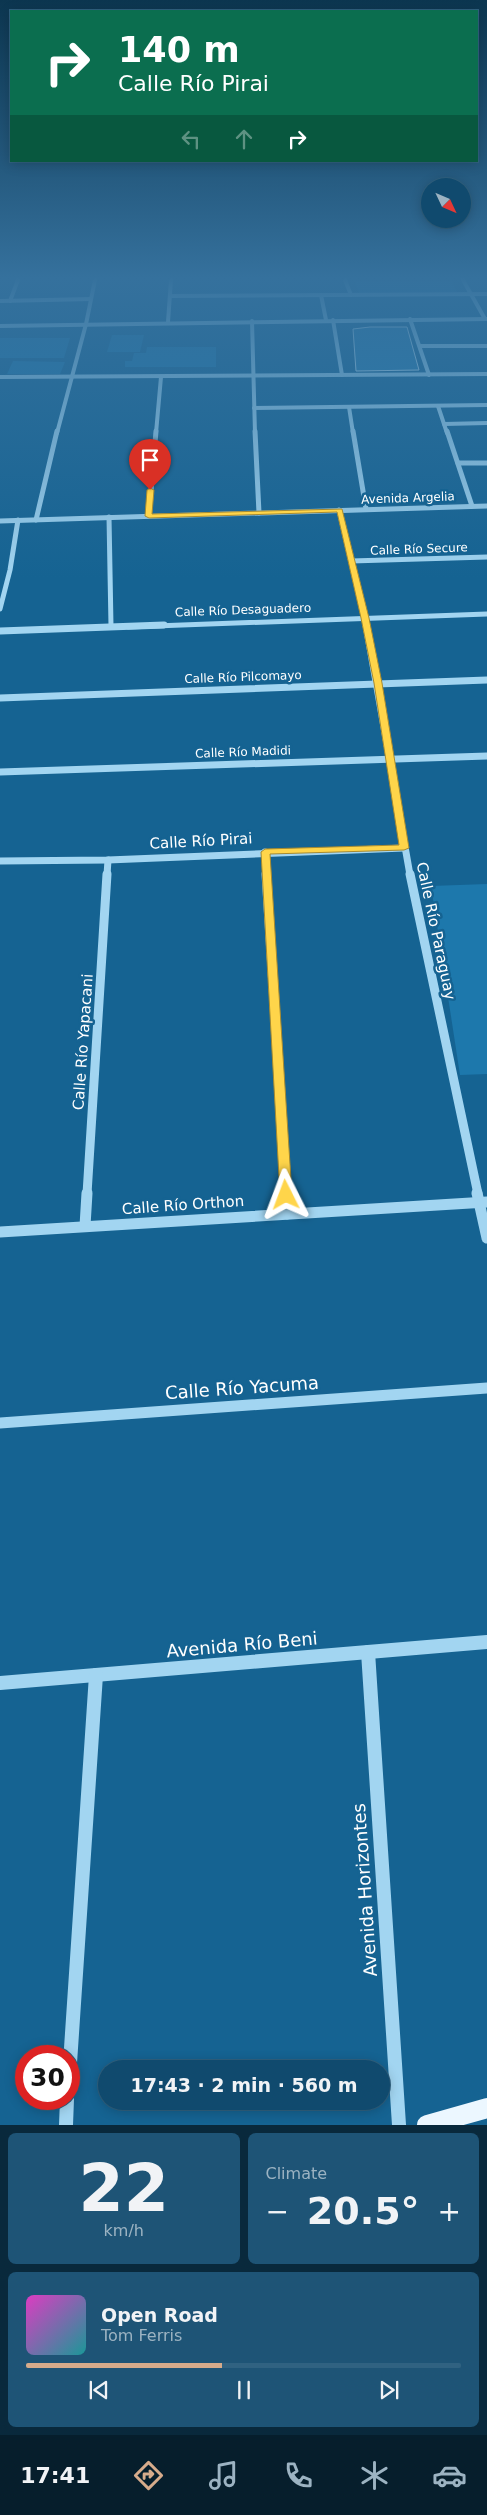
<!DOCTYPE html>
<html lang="en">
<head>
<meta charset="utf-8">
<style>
	:root { --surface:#104a6e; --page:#1e5476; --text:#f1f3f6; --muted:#9cb3c2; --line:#306281; --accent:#d6ab8b }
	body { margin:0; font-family:"DejaVu Sans",sans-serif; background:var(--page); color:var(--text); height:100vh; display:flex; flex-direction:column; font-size:19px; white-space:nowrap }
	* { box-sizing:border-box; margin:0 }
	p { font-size:16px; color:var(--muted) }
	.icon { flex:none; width:28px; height:28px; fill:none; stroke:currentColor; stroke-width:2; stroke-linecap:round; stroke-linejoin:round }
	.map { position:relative; height:2125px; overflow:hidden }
	.panel { display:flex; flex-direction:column; gap:8px; padding:8px; background:#09293c; flex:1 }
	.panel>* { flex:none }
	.hud { position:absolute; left:10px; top:10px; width:468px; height:152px; border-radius:0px; box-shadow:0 2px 12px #0003,0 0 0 1px var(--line); background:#0b6e4f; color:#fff; overflow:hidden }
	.needle { width:32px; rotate:134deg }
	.fabs { position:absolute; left:421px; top:178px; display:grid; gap:10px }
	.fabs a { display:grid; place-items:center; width:50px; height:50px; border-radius:50%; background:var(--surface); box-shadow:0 2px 12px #0003,0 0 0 1px var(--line); font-size:25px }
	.speed { position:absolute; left:15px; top:2045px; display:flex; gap:10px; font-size:25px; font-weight:700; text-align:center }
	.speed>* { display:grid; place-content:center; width:65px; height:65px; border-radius:50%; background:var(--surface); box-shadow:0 2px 12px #0003,0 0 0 1px var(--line); line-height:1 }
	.speed .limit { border:8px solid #d22; background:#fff; color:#111 }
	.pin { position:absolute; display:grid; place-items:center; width:42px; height:42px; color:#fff; margin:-51px -21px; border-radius:50% 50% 50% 0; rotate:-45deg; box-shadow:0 0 5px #0007 }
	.pin .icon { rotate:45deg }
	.me { position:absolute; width:55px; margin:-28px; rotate:357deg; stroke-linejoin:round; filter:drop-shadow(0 0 4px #0008) }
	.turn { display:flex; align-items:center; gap:18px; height:105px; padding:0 25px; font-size:22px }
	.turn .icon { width:65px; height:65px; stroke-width:2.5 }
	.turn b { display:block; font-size:35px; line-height:42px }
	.lanes { display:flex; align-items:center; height:48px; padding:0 25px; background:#0003; justify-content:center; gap:25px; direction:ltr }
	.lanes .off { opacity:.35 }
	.big { font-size:38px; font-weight:700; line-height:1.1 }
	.panel .tile { flex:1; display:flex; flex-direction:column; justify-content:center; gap:8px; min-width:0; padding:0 18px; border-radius:8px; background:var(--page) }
	.panel .dial { align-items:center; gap:0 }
	.dial b { font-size:65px; line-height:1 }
	.song { display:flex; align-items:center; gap:15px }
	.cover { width:60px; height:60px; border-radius:8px; background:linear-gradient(135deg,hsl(310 70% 55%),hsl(180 70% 35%)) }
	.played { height:5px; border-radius:2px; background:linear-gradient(90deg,var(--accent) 45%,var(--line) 45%) }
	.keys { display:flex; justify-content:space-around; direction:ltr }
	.heat { display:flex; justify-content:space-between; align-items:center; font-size:28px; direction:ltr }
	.panel .tiles { flex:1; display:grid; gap:8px; grid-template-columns:1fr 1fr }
	.tile:last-child { grid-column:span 2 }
	.trip { position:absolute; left:98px; top:2060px; width:292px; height:50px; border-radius:25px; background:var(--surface); box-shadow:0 2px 12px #0003,0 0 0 1px var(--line); font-weight:700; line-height:50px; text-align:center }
	.tabs { display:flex; height:80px; justify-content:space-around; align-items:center; background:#061e2c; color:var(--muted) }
	.tabs .icon { width:35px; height:35px }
	.tabs .selected { color:var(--accent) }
	.tabs b { font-size:22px; color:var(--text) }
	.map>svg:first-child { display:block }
	.green { fill:#1d78ac }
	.building { fill:#237db1; stroke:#c9eafc }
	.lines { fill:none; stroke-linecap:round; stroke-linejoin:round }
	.minor-far5 { stroke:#a2d5f1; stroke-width:4 }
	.minor-far4 { stroke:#a2d5f1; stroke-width:5 }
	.minor-far3 { stroke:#a2d5f1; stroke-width:7 }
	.minor-far2 { stroke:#a2d5f1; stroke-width:9 }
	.minor-far1 { stroke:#a2d5f1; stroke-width:11 }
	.minor { stroke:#a2d5f1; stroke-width:14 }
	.major { stroke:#ecf7ff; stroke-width:20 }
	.route { fill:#ffd54a; stroke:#a68a30 }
	.labels { text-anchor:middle; stroke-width:5; stroke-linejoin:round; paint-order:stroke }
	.far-street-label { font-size:12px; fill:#fff; stroke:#156392 }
	.street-label { font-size:15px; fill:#fff; stroke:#156392 }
	.near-street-label { font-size:18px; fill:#fff; stroke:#156392 }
</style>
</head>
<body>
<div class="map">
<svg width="487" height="2125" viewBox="0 0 487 2125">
	<rect width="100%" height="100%" fill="#156392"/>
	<g class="green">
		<polygon points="355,281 452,281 457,292 359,293"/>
		<polygon points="112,335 144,335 140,352 107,352"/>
		<polygon points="0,338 70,338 64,358 0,358"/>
		<polygon points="147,347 216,347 216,367 125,367 125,361 132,361 134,353 146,353"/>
		<polygon points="13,361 65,362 60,374 7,374"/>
		<polygon points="487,884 487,1074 460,1075 431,886"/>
	</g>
	<polygon class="building" points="370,327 407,327 419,370 356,371 353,329"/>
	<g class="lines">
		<g class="minor-far5">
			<polyline points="345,280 351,295"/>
			<polyline points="463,280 485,319"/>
			<polyline points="321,295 326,320"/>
			<polyline points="170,296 487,294"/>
			<polyline points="0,301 91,299"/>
			<polyline points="10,301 18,280"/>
			<polyline points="410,319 429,375"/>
			<polyline points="333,320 342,375"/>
			<polyline points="252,321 255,433"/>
			<polyline points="168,322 171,280"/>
			<polyline points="0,326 487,319"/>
			<polyline points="420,346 487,346"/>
			<polyline points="0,377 487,374"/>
			<polyline points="438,406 447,433"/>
			<polyline points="349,407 353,433"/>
			<polyline points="254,408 487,405"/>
			<polyline points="444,424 487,423"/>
			<polyline points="57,433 86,324 95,280"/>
			<polyline points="156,433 161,377"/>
		</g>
		<g class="minor-far4">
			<polyline points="255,431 259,513"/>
			<polyline points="353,431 366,509"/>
			<polyline points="447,431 472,506"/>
			<polyline points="458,463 487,463"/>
			<polyline points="339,510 366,627"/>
			<polyline points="149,516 156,431"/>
			<polyline points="109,517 111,626"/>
			<polyline points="36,520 57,431"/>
			<polyline points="0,521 487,506"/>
			<polyline points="351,561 487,557"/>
			<polyline points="0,609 10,570 18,520"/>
			<polyline points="128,627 487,614"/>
		</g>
		<g class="minor-far3">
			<polyline points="366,625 410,875"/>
			<polyline points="0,631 164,625"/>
			<polyline points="0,698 487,680"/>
			<polyline points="0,772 487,756"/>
			<polyline points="265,852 266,875"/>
			<polyline points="0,861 108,860 404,848"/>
			<polyline points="107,875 108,860"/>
		</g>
		<g class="minor-far2">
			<polyline points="266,874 286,1194"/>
			<polyline points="410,874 478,1194"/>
			<polyline points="87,1194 107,874"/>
		</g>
		<g class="minor-far1">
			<polyline points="286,1193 287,1214"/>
			<polyline points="477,1193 487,1238"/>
			<polyline points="85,1226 87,1193"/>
			<polyline points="0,1232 487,1202"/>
			<polyline points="0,1423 487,1388"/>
		</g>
		<g class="minor">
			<polyline points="368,1652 399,2125"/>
			<polyline points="0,1683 487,1642"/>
			<polyline points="69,2078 96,1675"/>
			<polyline points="66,2125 67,2099"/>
		</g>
		<polyline class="major" points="427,2125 487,2108"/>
	</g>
	<linearGradient id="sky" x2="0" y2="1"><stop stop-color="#0c3650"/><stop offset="0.48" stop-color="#35719d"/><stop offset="1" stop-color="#35719d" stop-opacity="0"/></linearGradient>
	<rect width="487" height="578" fill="url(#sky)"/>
	<polygon class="route" points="150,488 154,490 152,514 342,509 369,618 382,683 409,848 404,850 270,854 292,1195 286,1200 280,1195 261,852 265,849 399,845 374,683 361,618 337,512 149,518 145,516 147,490"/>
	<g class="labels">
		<g class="far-street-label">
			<text transform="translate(408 498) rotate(-2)" y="4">Avenida Argelia</text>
			<text transform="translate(419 549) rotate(-2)" y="4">Calle Río Secure</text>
			<text transform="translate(243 610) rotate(-2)" y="4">Calle Río Desaguadero</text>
			<text transform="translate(243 677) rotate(-2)" y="4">Calle Río Pilcomayo</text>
			<text transform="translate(243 752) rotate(-2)" y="4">Calle Río Madidi</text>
		</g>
		<g class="street-label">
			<text transform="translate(201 841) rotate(-3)" y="5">Calle Río Pirai</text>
			<text transform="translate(436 931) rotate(78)" y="5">Calle Río Paraguay</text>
			<text transform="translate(83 1042) rotate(-86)" y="5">Calle Río Yapacani</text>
			<text transform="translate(183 1205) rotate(-4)" y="5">Calle Río Orthon</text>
		</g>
		<g class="near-street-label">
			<text transform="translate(242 1388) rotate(-4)" y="6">Calle Río Yacuma</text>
			<text transform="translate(242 1645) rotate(-5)" y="6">Avenida Río Beni</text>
			<text transform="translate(365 1890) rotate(-94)" y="6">Avenida Horizontes</text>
		</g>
	</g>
</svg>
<div class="fabs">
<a><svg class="needle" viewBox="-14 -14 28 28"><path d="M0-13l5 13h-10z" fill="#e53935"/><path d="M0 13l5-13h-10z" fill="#9cb3c2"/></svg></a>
</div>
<div class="speed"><div class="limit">30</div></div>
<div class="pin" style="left:150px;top:490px;background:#d93025"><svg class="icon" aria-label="arrive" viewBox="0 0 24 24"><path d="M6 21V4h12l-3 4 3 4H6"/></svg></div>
<svg class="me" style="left:286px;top:1195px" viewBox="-20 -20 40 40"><path d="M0-17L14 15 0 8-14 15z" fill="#ffd54a" stroke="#fff" stroke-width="4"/></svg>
<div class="trip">17:43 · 2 min · 560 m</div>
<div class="hud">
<div class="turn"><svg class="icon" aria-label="right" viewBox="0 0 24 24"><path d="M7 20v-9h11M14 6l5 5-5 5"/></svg><div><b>140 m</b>Calle Río Pirai</div></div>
<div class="lanes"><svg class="icon off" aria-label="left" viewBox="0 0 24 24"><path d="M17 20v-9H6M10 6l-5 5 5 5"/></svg><svg class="icon off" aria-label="ahead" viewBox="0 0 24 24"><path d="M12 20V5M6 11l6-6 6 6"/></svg><svg class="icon" aria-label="right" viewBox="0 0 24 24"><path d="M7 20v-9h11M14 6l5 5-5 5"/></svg></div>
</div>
</div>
<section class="panel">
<div class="tiles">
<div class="tile dial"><b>22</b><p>km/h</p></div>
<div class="tile"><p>Climate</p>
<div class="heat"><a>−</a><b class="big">20.5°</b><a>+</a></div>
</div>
<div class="tile">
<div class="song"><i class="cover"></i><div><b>Open Road</b><p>Tom Ferris</p></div></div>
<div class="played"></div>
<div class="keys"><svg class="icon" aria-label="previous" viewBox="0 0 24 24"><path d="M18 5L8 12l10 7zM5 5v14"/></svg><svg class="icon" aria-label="pause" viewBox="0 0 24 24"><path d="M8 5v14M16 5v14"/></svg><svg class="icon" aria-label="next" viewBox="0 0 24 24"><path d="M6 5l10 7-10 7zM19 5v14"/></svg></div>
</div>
</div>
</section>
<nav class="tabs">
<b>17:41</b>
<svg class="icon selected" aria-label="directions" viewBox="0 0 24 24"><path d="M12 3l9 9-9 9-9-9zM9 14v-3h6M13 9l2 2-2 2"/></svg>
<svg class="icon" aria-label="music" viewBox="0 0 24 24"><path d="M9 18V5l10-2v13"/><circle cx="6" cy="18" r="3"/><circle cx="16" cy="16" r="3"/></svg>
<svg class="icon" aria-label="phone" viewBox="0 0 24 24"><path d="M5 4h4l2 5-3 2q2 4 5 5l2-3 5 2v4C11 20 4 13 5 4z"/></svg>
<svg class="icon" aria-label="climate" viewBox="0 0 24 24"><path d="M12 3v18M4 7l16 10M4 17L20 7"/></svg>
<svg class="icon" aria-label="car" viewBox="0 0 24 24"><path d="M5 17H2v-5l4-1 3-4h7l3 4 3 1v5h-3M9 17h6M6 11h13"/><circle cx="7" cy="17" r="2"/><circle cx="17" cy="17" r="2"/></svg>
</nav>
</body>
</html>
